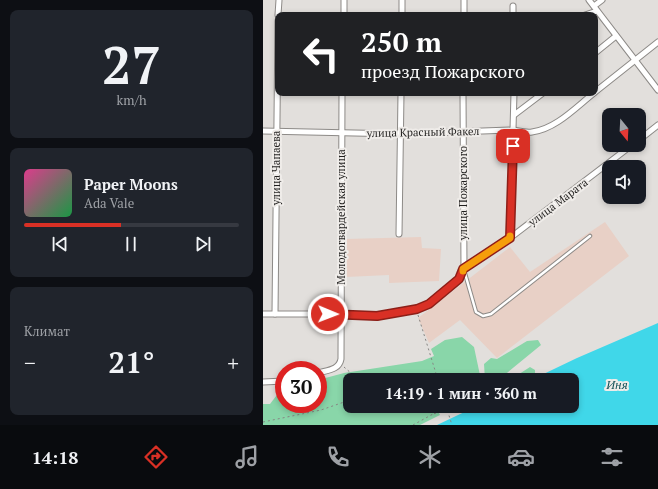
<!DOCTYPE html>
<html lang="ru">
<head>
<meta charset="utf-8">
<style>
	:root { --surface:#171b24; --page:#20242c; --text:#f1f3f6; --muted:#9ea1a6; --line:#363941; --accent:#d93025 }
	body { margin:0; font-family:"PT Serif",serif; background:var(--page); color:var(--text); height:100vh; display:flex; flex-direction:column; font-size:15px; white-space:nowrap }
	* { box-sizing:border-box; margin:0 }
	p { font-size:13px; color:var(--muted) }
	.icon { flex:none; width:22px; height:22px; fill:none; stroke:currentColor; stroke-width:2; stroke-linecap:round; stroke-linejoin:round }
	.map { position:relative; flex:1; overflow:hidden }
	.side { display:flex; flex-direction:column; gap:10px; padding:10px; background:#0d0f14; width:263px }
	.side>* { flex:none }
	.hud { position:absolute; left:12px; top:12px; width:323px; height:84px; border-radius:8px; box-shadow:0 2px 6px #0003; background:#202124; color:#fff; overflow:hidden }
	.needle { width:26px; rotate:162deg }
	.controls { position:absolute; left:339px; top:108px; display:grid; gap:8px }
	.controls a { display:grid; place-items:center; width:44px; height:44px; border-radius:8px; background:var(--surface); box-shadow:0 2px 6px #0003; font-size:20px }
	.speed { position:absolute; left:12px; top:361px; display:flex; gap:8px; font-size:20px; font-weight:700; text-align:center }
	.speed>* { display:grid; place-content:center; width:52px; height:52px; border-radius:50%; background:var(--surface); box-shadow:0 2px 6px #0003; line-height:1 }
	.speed .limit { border:6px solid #d22; background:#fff; color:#111 }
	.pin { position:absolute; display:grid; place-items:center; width:34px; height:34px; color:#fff; margin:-17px; border-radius:8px; box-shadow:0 2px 6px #0006 }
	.me { position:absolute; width:44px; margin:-22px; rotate:91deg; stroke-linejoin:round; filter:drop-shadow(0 0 3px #0008) }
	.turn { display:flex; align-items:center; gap:14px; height:84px; padding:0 20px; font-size:18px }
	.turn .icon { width:52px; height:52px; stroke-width:2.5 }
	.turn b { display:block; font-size:28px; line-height:34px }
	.big { font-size:30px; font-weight:800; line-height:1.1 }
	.side .card { flex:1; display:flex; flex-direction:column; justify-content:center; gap:6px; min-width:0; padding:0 14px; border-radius:8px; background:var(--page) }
	.side .dial { align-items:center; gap:0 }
	.dial b { font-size:52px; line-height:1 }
	.song { display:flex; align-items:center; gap:12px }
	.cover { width:48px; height:48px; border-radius:6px; background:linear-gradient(135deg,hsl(330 70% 55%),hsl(140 70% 35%)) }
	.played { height:4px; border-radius:2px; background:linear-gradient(90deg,var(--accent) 45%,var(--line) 45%) }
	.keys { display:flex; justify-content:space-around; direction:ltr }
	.heat { display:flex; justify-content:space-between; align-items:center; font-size:22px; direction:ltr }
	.trip { position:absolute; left:80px; top:373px; width:236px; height:40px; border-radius:8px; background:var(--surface); box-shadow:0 2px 6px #0003; font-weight:800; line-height:40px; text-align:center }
	.menu { display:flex; height:64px; justify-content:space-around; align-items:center; background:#090b0e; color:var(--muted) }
	.menu .icon { width:28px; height:28px }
	.menu .current { color:var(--accent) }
	.menu b { font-size:18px; color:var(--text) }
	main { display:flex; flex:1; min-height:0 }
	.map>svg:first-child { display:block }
	.industrial { fill:#e8d0c6 }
	.green { fill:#89d6a9 }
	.water { fill:#40d7e9 }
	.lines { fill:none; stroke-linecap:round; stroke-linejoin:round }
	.service-casing { stroke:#8d8a87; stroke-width:4.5 }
	.minor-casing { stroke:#8d8a87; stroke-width:7 }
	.path { stroke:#878583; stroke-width:1; stroke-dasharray:2 3; stroke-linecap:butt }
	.service { stroke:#fff; stroke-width:2.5 }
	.minor { stroke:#fff; stroke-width:5 }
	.route-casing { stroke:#8d1f18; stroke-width:10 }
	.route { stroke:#d93025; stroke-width:7 }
	.slow { stroke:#f59e0b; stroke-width:7 }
	.labels { text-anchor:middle; stroke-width:4; stroke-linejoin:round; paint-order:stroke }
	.street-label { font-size:11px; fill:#201f1e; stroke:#efece9 }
	.water-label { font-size:12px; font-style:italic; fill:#15535a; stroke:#efece9 }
</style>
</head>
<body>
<main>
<section class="side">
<div class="card dial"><b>27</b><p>km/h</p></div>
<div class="card">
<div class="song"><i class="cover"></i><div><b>Paper Moons</b><p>Ada Vale</p></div></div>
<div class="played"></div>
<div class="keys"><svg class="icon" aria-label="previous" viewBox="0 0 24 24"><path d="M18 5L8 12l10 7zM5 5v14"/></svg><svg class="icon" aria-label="pause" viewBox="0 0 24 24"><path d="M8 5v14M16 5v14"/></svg><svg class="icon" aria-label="next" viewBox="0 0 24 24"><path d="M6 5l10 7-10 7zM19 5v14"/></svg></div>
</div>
<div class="card"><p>Климат</p>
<div class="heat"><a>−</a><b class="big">21°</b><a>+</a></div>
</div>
</section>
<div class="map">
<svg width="395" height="425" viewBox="0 0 395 425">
	<rect width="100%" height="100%" fill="#e2dfdc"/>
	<g class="industrial">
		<polygon points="342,222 366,256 234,358 197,320 166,343 155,318 247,247 267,272"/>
		<polygon points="158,237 159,248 178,249 176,281 126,283 126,275 83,277 83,239"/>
	</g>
	<g class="green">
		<polygon points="199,337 211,347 218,380 87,380 87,406 184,406 176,413 177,415 157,425 0,425 0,404 7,404 17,391 21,390 21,404 55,404 55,380 81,373 159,361 171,356 168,349 182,340"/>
		<polygon points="275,340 278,345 239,377 253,376 267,367 272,370 272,377 265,380 222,380 221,364 228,358 234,359 264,341"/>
	</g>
	<polygon class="water" points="395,323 395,425 174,425 214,406 309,406 309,380 268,380 314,358"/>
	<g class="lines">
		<g class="service-casing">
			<polyline id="service" points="201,270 213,312 220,316 228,314 327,236"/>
		</g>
		<g class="minor-casing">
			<g id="minor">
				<polyline points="326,0 395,90"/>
				<polyline points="250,6 250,15"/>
				<polyline points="331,6 339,0"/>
				<polyline points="15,15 16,0"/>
				<polyline points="81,15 81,0"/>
				<polyline points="139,15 139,0"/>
				<polyline points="201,15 201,0"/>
				<polyline points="322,15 334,11"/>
				<polyline points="332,53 353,36"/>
				<polyline points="332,92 395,42"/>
				<polyline points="200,93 201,269"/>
				<polyline points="251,115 280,93"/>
				<path d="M 0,131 L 137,134 L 250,130 C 256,131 263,133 269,132 C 293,129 313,107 331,93"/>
				<polyline points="376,140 395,125"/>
				<polyline points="136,234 138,93"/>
				<polyline points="247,238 251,93"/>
				<polyline points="0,314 78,314 114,317 154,309 166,304 195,279 201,269 247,238 369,145"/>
				<polyline points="12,314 15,21"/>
				<path d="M 55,373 C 65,370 76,370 78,359 L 79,93"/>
				<polyline points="0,382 21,381"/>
			</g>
		</g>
		<g class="path">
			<polyline points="155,315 175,380"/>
			<polyline points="81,367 89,374 104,380"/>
			<polyline points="166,406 170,414 184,410"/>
			<polyline points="183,406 189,425"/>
			<polyline points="0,422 58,410 87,400"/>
			<polyline points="150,425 170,414"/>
		</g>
		<use href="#service" class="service"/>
		<use href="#minor" class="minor"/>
	</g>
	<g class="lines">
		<g class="route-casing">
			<polyline id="route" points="65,314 114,316 154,309 166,304 196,279 200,269 247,238 250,146"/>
		</g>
		<use href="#route" class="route"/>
		<polyline class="slow" points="200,271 200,269 247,238 247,236"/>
	</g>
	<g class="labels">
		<g class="street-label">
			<text transform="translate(160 132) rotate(-1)" y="4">улица Красный Факел</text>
			<text transform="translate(13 168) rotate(-90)" y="4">улица Чапаева</text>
			<text transform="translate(200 193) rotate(-90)" y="4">улица Пожарского</text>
			<text transform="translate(295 202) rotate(-37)" y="4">улица Марата</text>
			<text transform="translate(78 217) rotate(-90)" y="4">Молодогвардейская улица</text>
		</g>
		<g class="water-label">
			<text x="354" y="389">Иня</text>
		</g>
	</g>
</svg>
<div class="controls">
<a><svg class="needle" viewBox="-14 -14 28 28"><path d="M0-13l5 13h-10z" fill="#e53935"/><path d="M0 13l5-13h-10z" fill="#9ea1a6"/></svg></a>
<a><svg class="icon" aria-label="sound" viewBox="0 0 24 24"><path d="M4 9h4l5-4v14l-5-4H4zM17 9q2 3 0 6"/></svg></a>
</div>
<div class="speed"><div class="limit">30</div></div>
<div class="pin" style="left:250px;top:146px;background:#d93025"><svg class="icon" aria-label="arrive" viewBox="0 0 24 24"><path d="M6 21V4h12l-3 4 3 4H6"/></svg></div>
<svg class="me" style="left:65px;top:314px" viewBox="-20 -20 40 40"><circle r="17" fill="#d93025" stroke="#fff" stroke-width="3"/><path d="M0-11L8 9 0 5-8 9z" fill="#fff"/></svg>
<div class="trip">14:19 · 1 мин · 360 m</div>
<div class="hud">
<div class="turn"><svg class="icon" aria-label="left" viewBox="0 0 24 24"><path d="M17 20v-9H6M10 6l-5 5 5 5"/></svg><div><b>250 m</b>проезд Пожарского</div></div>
</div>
</div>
</main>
<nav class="menu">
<b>14:18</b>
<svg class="icon current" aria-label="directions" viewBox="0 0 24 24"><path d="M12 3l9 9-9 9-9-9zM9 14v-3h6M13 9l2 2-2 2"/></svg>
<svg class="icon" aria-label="music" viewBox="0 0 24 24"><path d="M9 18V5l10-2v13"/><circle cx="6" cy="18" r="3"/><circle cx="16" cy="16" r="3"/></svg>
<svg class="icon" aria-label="phone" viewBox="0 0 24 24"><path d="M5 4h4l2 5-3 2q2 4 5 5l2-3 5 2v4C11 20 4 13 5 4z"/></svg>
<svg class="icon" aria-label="climate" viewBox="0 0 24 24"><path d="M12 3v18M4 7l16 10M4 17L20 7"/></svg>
<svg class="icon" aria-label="car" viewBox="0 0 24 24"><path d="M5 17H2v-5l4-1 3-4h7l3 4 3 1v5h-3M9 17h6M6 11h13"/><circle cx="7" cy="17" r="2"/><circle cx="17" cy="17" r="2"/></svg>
<svg class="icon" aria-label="filters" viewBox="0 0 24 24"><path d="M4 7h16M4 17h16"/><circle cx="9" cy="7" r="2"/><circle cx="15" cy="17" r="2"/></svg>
</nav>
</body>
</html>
